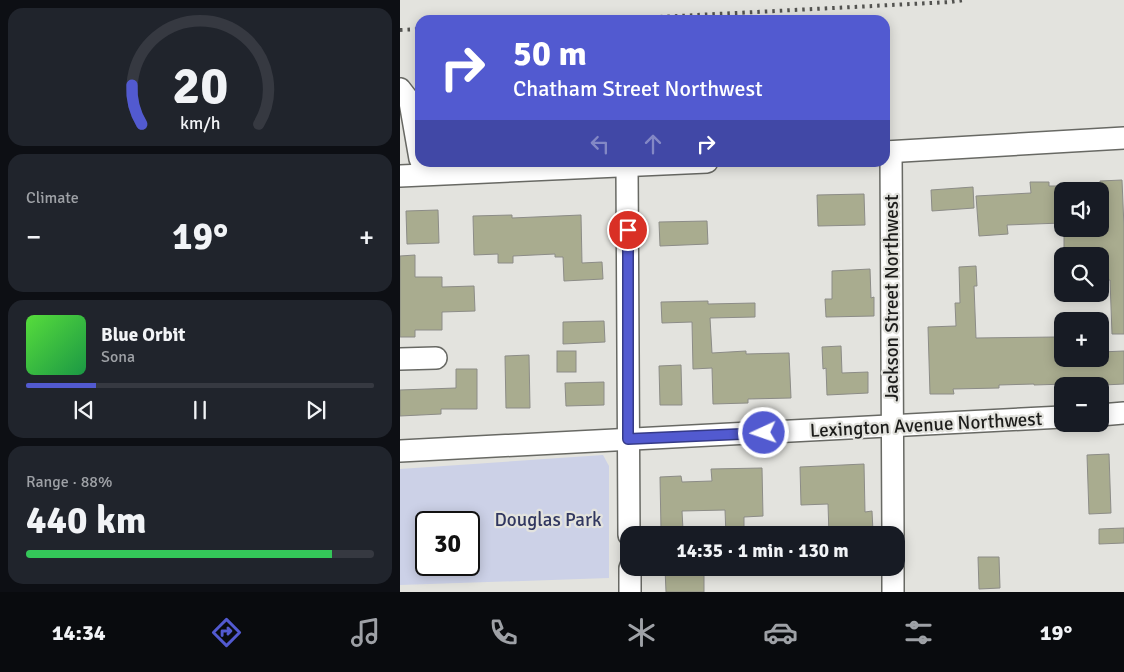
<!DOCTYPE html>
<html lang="en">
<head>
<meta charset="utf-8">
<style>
	:root { --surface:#171b24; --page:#20242c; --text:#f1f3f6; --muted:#9ea1a6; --line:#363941; --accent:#525ad0 }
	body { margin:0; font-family:Signika,sans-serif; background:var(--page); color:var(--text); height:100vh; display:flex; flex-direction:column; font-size:19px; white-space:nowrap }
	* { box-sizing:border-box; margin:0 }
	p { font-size:16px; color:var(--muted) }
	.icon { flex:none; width:28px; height:28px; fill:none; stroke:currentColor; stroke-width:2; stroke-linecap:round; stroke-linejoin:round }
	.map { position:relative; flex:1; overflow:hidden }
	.side { display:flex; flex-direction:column; gap:8px; padding:8px; background:#0d0f14; width:400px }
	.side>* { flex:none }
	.hud { position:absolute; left:15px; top:15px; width:475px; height:152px; border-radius:15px; box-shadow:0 2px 12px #0003; background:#525ad0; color:#fff; overflow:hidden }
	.controls { position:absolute; left:654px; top:182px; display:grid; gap:10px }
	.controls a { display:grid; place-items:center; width:55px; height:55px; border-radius:10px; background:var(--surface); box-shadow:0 2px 12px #0003; font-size:25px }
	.speed { position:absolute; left:15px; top:511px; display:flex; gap:10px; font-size:25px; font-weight:700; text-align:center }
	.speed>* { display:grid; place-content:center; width:65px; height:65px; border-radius:50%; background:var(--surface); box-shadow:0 2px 12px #0003; line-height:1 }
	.speed .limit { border:2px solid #111; border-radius:8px; background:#fff; color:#111 }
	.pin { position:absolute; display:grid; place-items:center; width:42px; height:42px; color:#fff; margin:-21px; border:2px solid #fff; border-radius:50%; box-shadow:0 1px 5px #0007 }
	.me { position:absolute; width:55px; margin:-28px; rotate:267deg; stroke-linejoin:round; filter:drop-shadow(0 0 4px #0008) }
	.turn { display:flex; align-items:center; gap:18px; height:105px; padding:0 15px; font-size:22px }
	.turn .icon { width:65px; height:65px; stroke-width:2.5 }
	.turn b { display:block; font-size:35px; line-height:42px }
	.lanes { display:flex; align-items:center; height:48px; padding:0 15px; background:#0003; justify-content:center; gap:25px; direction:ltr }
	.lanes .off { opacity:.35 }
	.big { font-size:38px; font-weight:800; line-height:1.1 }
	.side .card { flex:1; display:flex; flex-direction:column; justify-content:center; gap:8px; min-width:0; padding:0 18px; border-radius:15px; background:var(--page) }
	.side .dial { align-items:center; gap:0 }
	.dial svg { height:130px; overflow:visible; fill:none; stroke:var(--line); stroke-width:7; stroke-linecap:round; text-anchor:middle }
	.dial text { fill:var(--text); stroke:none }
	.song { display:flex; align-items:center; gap:15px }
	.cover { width:60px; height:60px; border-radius:8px; background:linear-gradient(135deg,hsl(110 70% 55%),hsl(140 70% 35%)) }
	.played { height:5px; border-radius:2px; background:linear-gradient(90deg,var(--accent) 20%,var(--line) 20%) }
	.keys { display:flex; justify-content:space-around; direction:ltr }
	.heat { display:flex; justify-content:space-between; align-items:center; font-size:28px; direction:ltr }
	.charge { height:8px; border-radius:4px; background:linear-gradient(90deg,#34c759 88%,var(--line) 0) }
	.trip { position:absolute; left:220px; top:526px; width:285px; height:50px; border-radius:15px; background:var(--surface); box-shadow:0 2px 12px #0003; font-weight:800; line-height:50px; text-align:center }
	.menu { display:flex; height:80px; justify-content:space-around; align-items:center; background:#090b0e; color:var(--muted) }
	.menu .icon { width:35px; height:35px }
	.menu .current { color:var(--accent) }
	.menu b { font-size:22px; color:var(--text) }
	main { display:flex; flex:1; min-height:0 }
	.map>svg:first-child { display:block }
	.green { fill:#ccd1e7; fill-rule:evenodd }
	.building { fill:#a9ac8f; stroke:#8c8c87 }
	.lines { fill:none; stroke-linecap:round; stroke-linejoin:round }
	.minor-casing { stroke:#686964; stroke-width:24 }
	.minor { stroke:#fff; stroke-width:21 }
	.rail { stroke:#535350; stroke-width:4; stroke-dasharray:2.5 5; stroke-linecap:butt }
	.route-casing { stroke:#353a87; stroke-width:12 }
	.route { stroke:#525ad0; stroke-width:9 }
	.labels { text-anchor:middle; stroke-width:4.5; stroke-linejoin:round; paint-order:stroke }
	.street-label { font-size:19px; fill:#1d1d1b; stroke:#e3e3de }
	.park-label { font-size:19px; fill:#313760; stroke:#e3e3de }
</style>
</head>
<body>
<main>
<section class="side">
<div class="card dial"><svg viewBox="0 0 100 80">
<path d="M14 69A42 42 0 1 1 86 69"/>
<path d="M14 69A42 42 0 0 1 8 45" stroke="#525ad0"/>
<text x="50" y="56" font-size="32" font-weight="700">20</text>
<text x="50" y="72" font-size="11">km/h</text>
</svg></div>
<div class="card"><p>Climate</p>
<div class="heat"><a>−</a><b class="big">19°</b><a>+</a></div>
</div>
<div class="card">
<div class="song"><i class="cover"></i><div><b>Blue Orbit</b><p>Sona</p></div></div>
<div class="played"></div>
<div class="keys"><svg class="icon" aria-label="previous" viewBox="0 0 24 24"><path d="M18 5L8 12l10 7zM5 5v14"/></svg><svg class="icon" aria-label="pause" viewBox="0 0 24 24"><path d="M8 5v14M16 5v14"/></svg><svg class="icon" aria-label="next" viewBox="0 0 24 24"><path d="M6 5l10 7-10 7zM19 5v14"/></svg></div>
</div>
<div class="card"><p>Range · 88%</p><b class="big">440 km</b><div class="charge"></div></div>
</section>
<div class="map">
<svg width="724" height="592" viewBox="0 0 724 592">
	<rect width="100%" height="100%" fill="#e3e3de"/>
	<path class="green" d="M 203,455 L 209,466 L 209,578 L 0,585 L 0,469 ZM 26,522 L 69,522 L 69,565 L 26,565 Z"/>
	<g class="building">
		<polygon points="722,180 724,227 724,334 712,334 710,280 700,281 700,248 664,248 664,229 700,229 700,181"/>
		<polygon points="630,182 649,182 649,186 662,186 662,223 607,225 608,234 579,236 576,196 631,193"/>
		<polygon points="573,187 574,208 532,211 531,190"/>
		<polygon points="464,194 465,225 418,226 417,195"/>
		<polygon points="38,210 39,243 7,244 6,211"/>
		<polygon points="112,215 112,218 181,215 182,263 202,262 203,279 164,281 163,257 155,257 155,254 113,256 113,263 98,263 98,254 74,255 73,216"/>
		<polygon points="307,221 308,244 260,246 259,222"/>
		<polygon points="15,255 15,277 42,277 42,287 74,286 75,311 42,312 42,330 15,330 15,337 0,337 0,256"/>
		<polygon points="576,266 577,286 574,286 576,338 656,337 657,359 700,359 700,352 724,351 724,384 683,386 666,386 666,384 634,385 634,384 599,385 599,388 553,389 554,394 530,394 528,327 556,326 555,303 560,303 559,267"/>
		<polygon points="470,269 471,298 474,297 474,316 426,317 425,299 432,299 432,271"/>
		<polygon points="308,301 308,304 355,303 355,317 310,318 312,353 346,351 346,354 389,353 391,398 348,399 348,403 313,404 312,368 293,369 292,322 262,323 261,302"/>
		<polygon points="204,321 205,342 163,344 163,322"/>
		<polygon points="441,346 442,373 468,372 468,393 427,395 426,368 423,369 422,347"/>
		<rect x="157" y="351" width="19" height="21"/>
		<polygon points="129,355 130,408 106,408 105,356"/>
		<polygon points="281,365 282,405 260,405 259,366"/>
		<polygon points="56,369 77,369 77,409 41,409 41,414 0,416 0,390 56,388"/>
		<polygon points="204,382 204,405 166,406 165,383"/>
		<polygon points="709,454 711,513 689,514 687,455"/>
		<polygon points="464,464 465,512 472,511 473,532 429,534 428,504 401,505 400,467"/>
		<polygon points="362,468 363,516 344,517 344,535 326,535 325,510 282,511 283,530 261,530 260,477 281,476 282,482 312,481 311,469"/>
		<polygon points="724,528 724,543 699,544 699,529"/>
		<polygon points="578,557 599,557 600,588 579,589"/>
		<polygon points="265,568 304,568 304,592 266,592"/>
	</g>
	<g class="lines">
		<g class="minor-casing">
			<g id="minor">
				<polyline points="0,89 10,102 20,159"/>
				<polyline points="485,152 724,138"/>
				<polyline points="491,152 493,535"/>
				<polyline points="227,167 229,535"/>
				<polyline points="0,176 307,162"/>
				<polyline points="0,359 36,358"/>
				<polyline points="700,415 724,413"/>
				<polyline points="0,451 662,417"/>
				<polyline points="230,568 230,592"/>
				<polyline points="493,568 493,592"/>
			</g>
		</g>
		<use href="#minor" class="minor"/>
		<g class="rail">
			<polyline points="200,20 550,2 564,0"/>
			<polyline points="0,30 20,29"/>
		</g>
	</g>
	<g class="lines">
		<g class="route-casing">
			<polyline id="route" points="228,230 228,439 364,433"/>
		</g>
		<use href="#route" class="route"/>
	</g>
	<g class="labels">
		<g class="street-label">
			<text transform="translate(491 298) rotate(-90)" y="7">Jackson Street Northwest</text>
			<text transform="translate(526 424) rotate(-3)" y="7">Lexington Avenue Northwest</text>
		</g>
		<g class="park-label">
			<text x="148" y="526">Douglas Park</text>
		</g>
	</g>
</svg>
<div class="controls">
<a><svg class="icon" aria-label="sound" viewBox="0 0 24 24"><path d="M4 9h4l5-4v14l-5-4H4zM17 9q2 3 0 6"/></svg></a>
<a><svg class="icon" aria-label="search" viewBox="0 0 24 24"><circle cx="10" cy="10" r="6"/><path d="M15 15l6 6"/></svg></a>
<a>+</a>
<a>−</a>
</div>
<div class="speed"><div class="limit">30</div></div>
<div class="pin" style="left:228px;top:230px;background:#d93025"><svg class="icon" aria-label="arrive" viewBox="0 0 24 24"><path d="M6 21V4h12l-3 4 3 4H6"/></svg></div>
<svg class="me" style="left:364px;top:433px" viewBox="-20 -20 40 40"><circle r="17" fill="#525ad0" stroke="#fff" stroke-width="3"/><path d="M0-11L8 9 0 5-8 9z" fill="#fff"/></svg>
<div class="trip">14:35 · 1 min · 130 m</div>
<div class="hud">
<div class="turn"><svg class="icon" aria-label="right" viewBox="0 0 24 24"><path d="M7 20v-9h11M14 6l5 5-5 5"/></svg><div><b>50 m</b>Chatham Street Northwest</div></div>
<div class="lanes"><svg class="icon off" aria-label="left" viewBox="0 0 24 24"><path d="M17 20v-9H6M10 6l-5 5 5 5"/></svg><svg class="icon off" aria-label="ahead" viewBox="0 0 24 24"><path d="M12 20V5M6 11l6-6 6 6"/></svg><svg class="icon" aria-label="right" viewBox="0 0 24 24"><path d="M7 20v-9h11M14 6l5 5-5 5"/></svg></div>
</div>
</div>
</main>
<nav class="menu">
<b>14:34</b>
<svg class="icon current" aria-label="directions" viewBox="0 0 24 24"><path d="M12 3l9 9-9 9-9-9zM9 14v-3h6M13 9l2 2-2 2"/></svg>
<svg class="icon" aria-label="music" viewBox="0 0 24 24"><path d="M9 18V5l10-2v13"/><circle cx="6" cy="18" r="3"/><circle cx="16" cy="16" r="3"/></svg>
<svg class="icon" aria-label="phone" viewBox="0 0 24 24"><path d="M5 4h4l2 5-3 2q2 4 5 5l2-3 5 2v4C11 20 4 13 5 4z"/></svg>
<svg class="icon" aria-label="climate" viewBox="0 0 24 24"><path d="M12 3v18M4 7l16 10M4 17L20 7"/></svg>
<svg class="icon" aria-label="car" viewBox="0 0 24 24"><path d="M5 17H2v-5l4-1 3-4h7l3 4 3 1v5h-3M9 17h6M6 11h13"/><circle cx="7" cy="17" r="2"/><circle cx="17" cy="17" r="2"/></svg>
<svg class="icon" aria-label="filters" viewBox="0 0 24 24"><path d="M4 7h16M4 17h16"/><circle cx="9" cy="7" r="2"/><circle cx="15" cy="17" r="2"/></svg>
<b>19°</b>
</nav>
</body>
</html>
